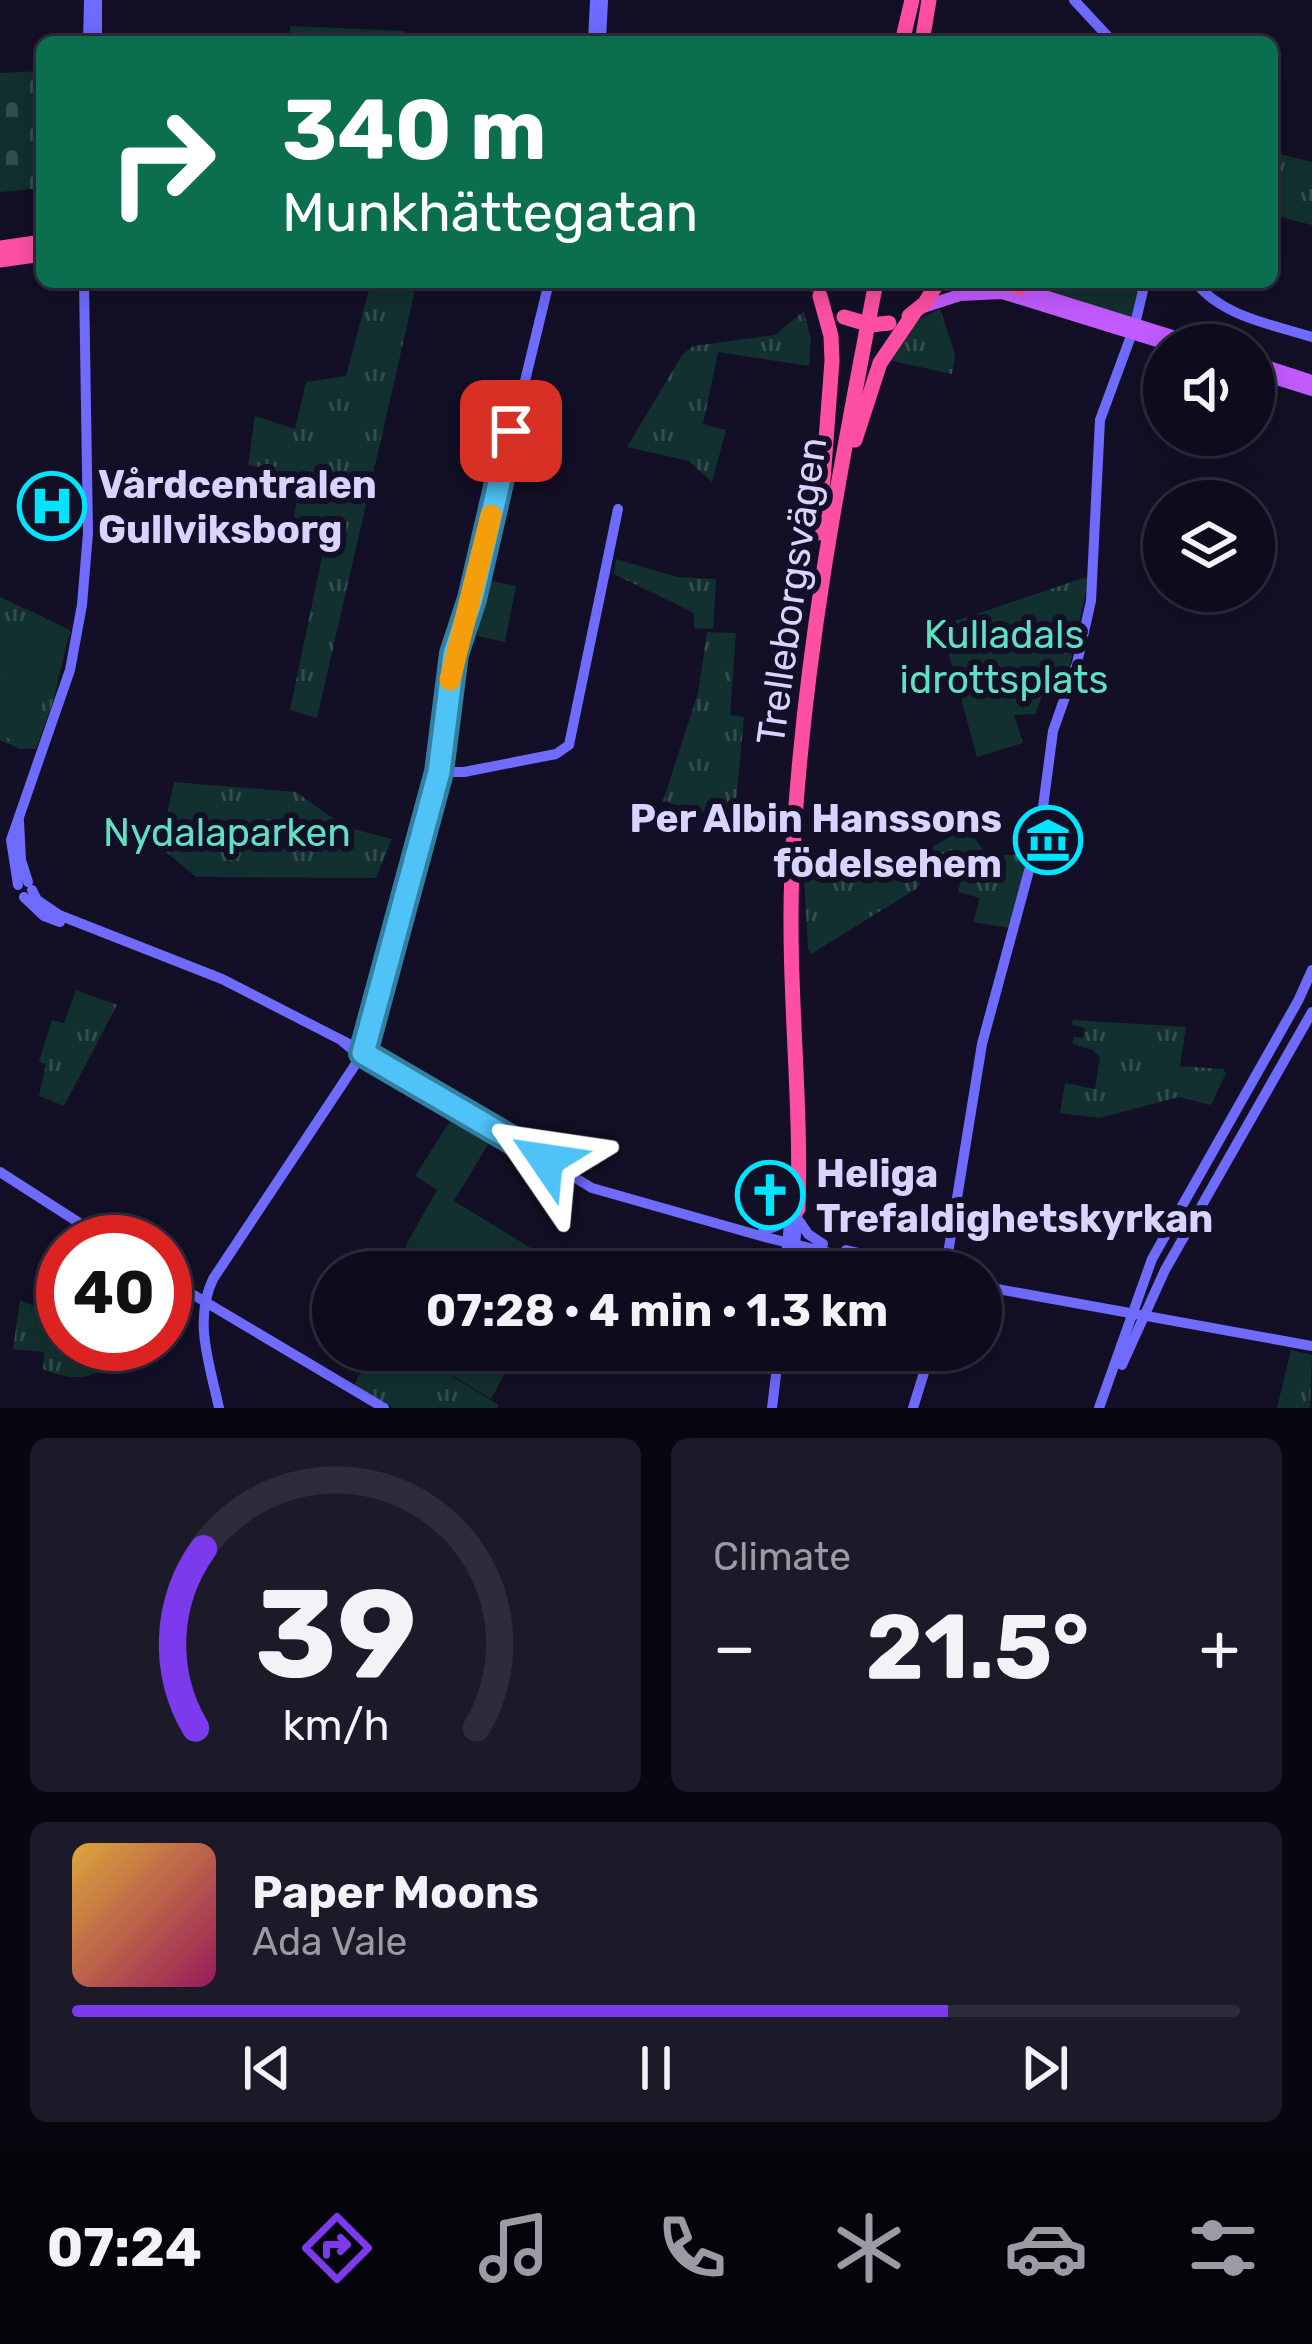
<!DOCTYPE html>
<html lang="en">
<head>
<meta charset="utf-8">
<style>
	:root { --surface:#0e0b1c; --page:#1c1929; --text:#f1f3f6; --muted:#9b9ba3; --line:#2e2b3b; --accent:#7c3aed }
	body { margin:0; font-family:Rubik,sans-serif; background:var(--page); color:var(--text); height:100vh; display:flex; flex-direction:column; font-size:45px; white-space:nowrap }
	* { box-sizing:border-box; margin:0 }
	p { font-size:39px; color:var(--muted) }
	.icon { flex:none; width:66px; height:66px; fill:none; stroke:currentColor; stroke-width:2; stroke-linecap:round; stroke-linejoin:round }
	.map { position:relative; height:1408px; overflow:hidden }
	.drawer { display:flex; flex-direction:column; gap:30px; padding:30px; background:#08060f; flex:1 }
	.drawer>* { flex:none }
	.hud { position:absolute; left:36px; top:36px; width:1242px; height:252px; border-radius:18px; box-shadow:0 6px 30px #0003,0 0 0 3px var(--line); background:#0b6e4f; color:#fff; overflow:hidden }
	.buttons { position:absolute; left:1143px; top:324px; display:grid; gap:24px }
	.buttons a { display:grid; place-items:center; width:132px; height:132px; border-radius:50%; background:var(--surface); box-shadow:0 6px 30px #0003,0 0 0 3px var(--line); font-size:60px }
	.speed { position:absolute; left:36px; top:1215px; display:flex; gap:24px; font-size:60px; font-weight:700; text-align:center }
	.speed>* { display:grid; place-content:center; width:156px; height:156px; border-radius:50%; background:var(--surface); box-shadow:0 6px 30px #0003,0 0 0 3px var(--line); line-height:1 }
	.speed .limit { border:18px solid #d22; background:#fff; color:#111 }
	.pin { position:absolute; display:grid; place-items:center; width:102px; height:102px; color:#fff; margin:-51px; border-radius:24px; box-shadow:0 6px 18px #0006 }
	.me { position:absolute; width:132px; margin:-66px; rotate:302deg; stroke-linejoin:round; filter:drop-shadow(0 0 9px #0008) }
	.turn { display:flex; align-items:center; gap:42px; height:252px; padding:0 48px; font-size:54px }
	.turn .icon { width:156px; height:156px; stroke-width:2.5 }
	.turn b { display:block; font-size:84px; line-height:102px }
	.big { font-size:90px; font-weight:700; line-height:1.1 }
	.drawer .tile { flex:1; display:flex; flex-direction:column; justify-content:center; gap:18px; min-width:0; padding:0 42px; border-radius:18px; background:var(--page) }
	.drawer .dial { align-items:center; gap:0 }
	.dial svg { height:312px; overflow:visible; fill:none; stroke:var(--line); stroke-width:7; stroke-linecap:round; text-anchor:middle }
	.dial text { fill:var(--text); stroke:none }
	.song { display:flex; align-items:center; gap:36px }
	.cover { width:144px; height:144px; border-radius:18px; background:linear-gradient(135deg,hsl(40 70% 55%),hsl(330 70% 35%)) }
	.played { height:12px; border-radius:6px; background:linear-gradient(90deg,var(--accent) 75%,var(--line) 75%) }
	.keys { display:flex; justify-content:space-around; direction:ltr }
	.heat { display:flex; justify-content:space-between; align-items:center; font-size:66px; direction:ltr }
	.drawer .tiles { flex:1; display:grid; gap:30px; grid-template-columns:1fr 1fr }
	.tile:last-child { grid-column:span 2 }
	.trip { position:absolute; left:312px; top:1251px; width:690px; height:120px; border-radius:60px; background:var(--surface); box-shadow:0 6px 30px #0003,0 0 0 3px var(--line); font-weight:700; line-height:120px; text-align:center }
	.tab-bar { display:flex; height:192px; justify-content:space-around; align-items:center; background:#06040b; color:var(--muted) }
	.tab-bar .icon { width:84px; height:84px }
	.tab-bar .on { color:var(--accent) }
	.tab-bar b { font-size:54px; color:var(--text) }
	.map>svg:first-child { display:block }
	.grass { fill:url(#grass-tufts) }
	.cemetery { fill:url(#cemetery-stones) }
	.pitch { fill:#12302f }
	.lines { fill:none; stroke-linecap:round; stroke-linejoin:round }
	.secondary { stroke:#6f6bff; stroke-width:10 }
	.primary { stroke:#c25bff; stroke-width:12 }
	.highway { stroke:#ff4fa3; stroke-width:15 }
	.highway-bridge { stroke:#ff4fa3; stroke-width:15 }
	.route-casing { stroke:#337fa1; stroke-width:30 }
	.route { stroke:#4fc3f7; stroke-width:21 }
	.slow { stroke:#f59e0b; stroke-width:21 }
	.labels { text-anchor:middle; stroke-width:12; stroke-linejoin:round; paint-order:stroke }
	.poi-label { font-size:39px; font-weight:bold; fill:#d9d4ff; stroke:#130f26; text-anchor:start }
	.street-label { font-size:39px; fill:#d9d4ff; stroke:#130f26 }
	.park-label { font-size:39px; fill:#5fe0c0; stroke:#130f26 }
</style>
</head>
<body>
<div class="map">
<svg width="1312" height="1408" viewBox="0 0 1312 1408">
	<defs>
		<pattern id="grass-tufts" width="24" height="20" patternUnits="userSpaceOnUse" patternTransform="scale(3)"><rect width="24" height="20" fill="#12302f"/><path d="M3 7l-1-3M5 7V3M7 7l1-3M15 17l-1-3M17 17v-4M19 17l1-3" fill="none" stroke="#344d4e"/></pattern>
		<pattern id="cemetery-stones" width="16" height="16" patternUnits="userSpaceOnUse" patternTransform="scale(3)"><rect width="16" height="16" fill="#12302f"/><path d="M2 7V4a2 2 0 0 1 4 0v3zM10 15v-3a2 2 0 0 1 4 0v3z" fill="#344d4e"/></pattern>
	</defs>
	<rect width="100%" height="100%" fill="#130f26"/>
	<g class="grass">
		<polygon points="290,26 406,31 405,42 290,42"/>
		<polygon points="1272,152 1312,162 1312,225 1272,215"/>
		<polygon points="371,282 417,282 317,718 290,710 324,547 290,537 297,500 276,495 281,472 248,465 255,416 295,429 306,382 346,376"/>
		<polygon points="1022,282 1100,282 1119,286 1121,282 1141,282 1133,318"/>
		<polygon points="940,309 955,354 952,374 888,360 918,320"/>
		<polygon points="804,311 811,339 809,366 718,352 703,424 726,430 712,482 689,461 627,447 682,355 693,346 775,335"/>
		<polygon points="616,559 677,577 716,579 713,629 694,628 694,613 614,574"/>
		<polygon points="1083,578 1089,579 1068,673 1049,679 1035,714 1014,715 1023,743 977,757 941,626"/>
		<polygon points="0,597 70,630 54,699 36,749 20,749 0,740"/>
		<polygon points="707,632 736,633 730,715 744,717 734,823 663,801 698,693"/>
		<polygon points="174,782 296,792 345,827 392,839 376,878 196,877 160,847"/>
		<polygon points="966,827 988,856 1028,854 1010,928 973,922 980,898 958,892 961,880 950,863 926,876 916,889 811,954 808,948 804,876 827,876 916,857"/>
		<polygon points="76,990 117,1005 64,1106 39,1096 46,1064 39,1061 52,1020 64,1023"/>
		<polygon points="1073,1020 1186,1027 1180,1066 1223,1069 1226,1073 1211,1105 1179,1097 1099,1118 1060,1113 1065,1083 1095,1089 1100,1057 1093,1050 1072,1044 1074,1037 1083,1038 1085,1028 1072,1025"/>
		<path d="M 20,1300 L 63,1318 L 63,1344 L 141,1344 C 103,1369 89,1389 43,1369 L 44,1352 L 13,1349 Z"/>
		<polygon points="372,1350 409,1350 499,1405 497,1408 393,1408 354,1385"/>
		<polygon points="1291,1350 1312,1355 1310,1408 1277,1408"/>
	</g>
	<polygon class="cemetery" points="42,71 42,188 0,192 0,73"/>
	<g class="pitch">
		<polygon points="488,580 516,586 505,642 477,636"/>
		<polygon points="1038,601 1053,644 987,667 972,625"/>
		<polygon points="33,612 71,632 26,745 0,735 0,684"/>
		<polygon points="1002,681 1019,742 980,753 963,691"/>
		<polygon points="454,1115 492,1138 454,1201 557,1264 553,1272 411,1272 419,1256 405,1247 437,1190 415,1176"/>
		<polygon points="410,1350 518,1350 491,1399"/>
	</g>
	<g class="lines">
		<g class="secondary">
			<polyline points="97,0 97,42"/>
			<polyline points="1074,0 1113,42"/>
			<polyline points="88,42 89,0"/>
			<polyline points="593,42 595,0"/>
			<polyline points="601,42 603,0"/>
			<path d="M 1195,282 C 1223,317 1271,324 1312,337"/>
			<polyline points="1136,320 1145,282"/>
			<polyline points="439,772 464,772 556,754 569,745 618,509"/>
			<polyline points="19,821 21,860 28,882"/>
			<polyline points="18,885 11,840 70,670 82,605 88,533 84,282"/>
			<polyline points="32,890 37,900 59,915 222,979 349,1044"/>
			<polyline points="24,897 44,916 60,922"/>
			<polyline points="343,1042 371,1065 455,1105 592,1188 761,1236 908,1272"/>
			<polyline points="0,1172 109,1242"/>
			<polyline points="800,1222 808,1234 823,1244"/>
			<polyline points="763,1231 779,1225 788,1212"/>
			<polyline points="846,1250 942,1272"/>
			<polyline points="785,1272 790,1209"/>
			<polyline points="793,1272 798,1209"/>
			<polyline points="945,1272 982,1044 1040,830 1053,731 1077,663 1091,601 1100,420 1131,336"/>
			<polyline points="165,1278 384,1408"/>
			<polyline points="981,1286 1312,1346"/>
			<polyline points="1122,1365 1165,1270 1312,1012"/>
			<path d="M 219,1408 C 210,1365 193,1321 213,1279 L 363,1053 L 439,772 L 454,654 L 472,599 L 549,282"/>
			<polyline points="772,1408 779,1350"/>
			<polyline points="913,1408 931,1350"/>
			<polyline points="1099,1408 1152,1259 1298,1001 1312,970"/>
		</g>
		<g class="primary">
			<polyline points="1013,286 1201,345"/>
			<polyline points="923,307 960,295 1002,293 1170,345"/>
			<polyline points="1254,362 1312,381"/>
			<polyline points="1254,372 1312,390"/>
		</g>
		<g class="highway">
			<polyline points="902,42 912,0"/>
			<polyline points="922,42 929,0"/>
			<polyline points="0,248 42,242"/>
			<polyline points="0,260 42,254"/>
			<polyline points="811,282 813,284"/>
			<polyline points="1006,282 1020,288"/>
			<polyline points="909,316 925,303 938,282"/>
			<polyline points="855,440 880,363 914,313"/>
			<polyline points="819,533 832,361 831,336 820,296"/>
			<path d="M 798,1209 C 802,1097 787,984 792,871 C 801,671 838,478 876,282"/>
		</g>
		<polyline class="highway-bridge" points="844,317 871,325 889,323"/>
	</g>
	<g class="lines">
		<g class="route-casing">
			<polyline id="route" points="511,431 472,599 454,654 439,772 363,1053 546,1160"/>
		</g>
		<use href="#route" class="route"/>
		<polyline class="slow" points="450,680 491,515"/>
	</g>
	<defs>
		<g id="hospital-ring" transform="scale(3.45)"><circle r="9.5" fill="#130f26" stroke="#00e5ff" stroke-width="1.5"/><path d="M-5-5h3v3.5h4V-5h3V5h-3V1.5h-4V5h-3Z" fill="#00e5ff"/></g>
		<g id="museum-ring" transform="scale(3.45)"><circle r="9.5" fill="#130f26" stroke="#00e5ff" stroke-width="1.5"/><path d="M0-6L6-3V-2H-6V-3ZM-5-1h2V3h-2ZM-1-1h2V3h-2ZM3-1h2V3H3ZM-6 4H6V6H-6Z" fill="#00e5ff"/></g>
		<g id="church-ring" transform="scale(3.45)"><circle r="9.5" fill="#130f26" stroke="#00e5ff" stroke-width="1.5"/><path d="M-1.2-6h2.4v3.5h3.3v2.4h-3.3V6h-2.4V-.1h-3.3v-2.4h3.3Z" fill="#00e5ff"/></g>
	</defs>
	<g fill-rule="evenodd">
		<use href="#hospital-ring" x="52" y="506"/>
		<use href="#museum-ring" x="1048" y="840"/>
		<use href="#church-ring" x="770" y="1195"/>
	</g>
	<g class="labels">
		<g class="poi-label">
			<text x="98" y="498">Vårdcentralen<tspan x="98" dy="45">Gullviksborg</tspan></text>
			<text x="1002" y="832" text-anchor="end">Per Albin Hanssons<tspan x="1002" dy="45">födelsehem</tspan></text>
			<text x="816" y="1187">Heliga<tspan x="816" dy="45">Trefaldighetskyrkan</tspan></text>
		</g>
		<g class="street-label">
			<text transform="translate(791 591) rotate(-82)" y="14">Trelleborgsvägen</text>
		</g>
		<g class="park-label">
			<text x="1004" y="648">Kulladals<tspan x="1004" dy="45">idrottsplats</tspan></text>
			<text x="227" y="846">Nydalaparken</text>
		</g>
	</g>
</svg>
<div class="buttons">
<a><svg class="icon" aria-label="sound" viewBox="0 0 24 24"><path d="M4 9h4l5-4v14l-5-4H4zM17 9q2 3 0 6"/></svg></a>
<a><svg class="icon" aria-label="layers" viewBox="0 0 24 24"><path d="M12 4l9 5-9 5-9-5zM3 14l9 5 9-5"/></svg></a>
</div>
<div class="speed"><div class="limit">40</div></div>
<div class="pin" style="left:511px;top:431px;background:#d93025"><svg class="icon" aria-label="arrive" viewBox="0 0 24 24"><path d="M6 21V4h12l-3 4 3 4H6"/></svg></div>
<svg class="me" style="left:546px;top:1160px" viewBox="-20 -20 40 40"><path d="M0-17L14 15 0 8-14 15z" fill="#4fc3f7" stroke="#fff" stroke-width="4"/></svg>
<div class="trip">07:28 · 4 min · 1.3 km</div>
<div class="hud">
<div class="turn"><svg class="icon" aria-label="right" viewBox="0 0 24 24"><path d="M7 20v-9h11M14 6l5 5-5 5"/></svg><div><b>340 m</b>Munkhättegatan</div></div>
</div>
</div>
<section class="drawer">
<div class="tiles">
<div class="tile dial"><svg viewBox="0 0 100 80">
<path d="M14 69A42 42 0 1 1 86 69"/>
<path d="M14 69A42 42 0 0 1 16 23" stroke="#7c3aed"/>
<text x="50" y="56" font-size="32" font-weight="700">39</text>
<text x="50" y="72" font-size="11">km/h</text>
</svg></div>
<div class="tile"><p>Climate</p>
<div class="heat"><a>−</a><b class="big">21.5°</b><a>+</a></div>
</div>
<div class="tile">
<div class="song"><i class="cover"></i><div><b>Paper Moons</b><p>Ada Vale</p></div></div>
<div class="played"></div>
<div class="keys"><svg class="icon" aria-label="previous" viewBox="0 0 24 24"><path d="M18 5L8 12l10 7zM5 5v14"/></svg><svg class="icon" aria-label="pause" viewBox="0 0 24 24"><path d="M8 5v14M16 5v14"/></svg><svg class="icon" aria-label="next" viewBox="0 0 24 24"><path d="M6 5l10 7-10 7zM19 5v14"/></svg></div>
</div>
</div>
</section>
<nav class="tab-bar">
<b>07:24</b>
<svg class="icon on" aria-label="directions" viewBox="0 0 24 24"><path d="M12 3l9 9-9 9-9-9zM9 14v-3h6M13 9l2 2-2 2"/></svg>
<svg class="icon" aria-label="music" viewBox="0 0 24 24"><path d="M9 18V5l10-2v13"/><circle cx="6" cy="18" r="3"/><circle cx="16" cy="16" r="3"/></svg>
<svg class="icon" aria-label="phone" viewBox="0 0 24 24"><path d="M5 4h4l2 5-3 2q2 4 5 5l2-3 5 2v4C11 20 4 13 5 4z"/></svg>
<svg class="icon" aria-label="climate" viewBox="0 0 24 24"><path d="M12 3v18M4 7l16 10M4 17L20 7"/></svg>
<svg class="icon" aria-label="car" viewBox="0 0 24 24"><path d="M5 17H2v-5l4-1 3-4h7l3 4 3 1v5h-3M9 17h6M6 11h13"/><circle cx="7" cy="17" r="2"/><circle cx="17" cy="17" r="2"/></svg>
<svg class="icon" aria-label="filters" viewBox="0 0 24 24"><path d="M4 7h16M4 17h16"/><circle cx="9" cy="7" r="2"/><circle cx="15" cy="17" r="2"/></svg>
</nav>
</body>
</html>
